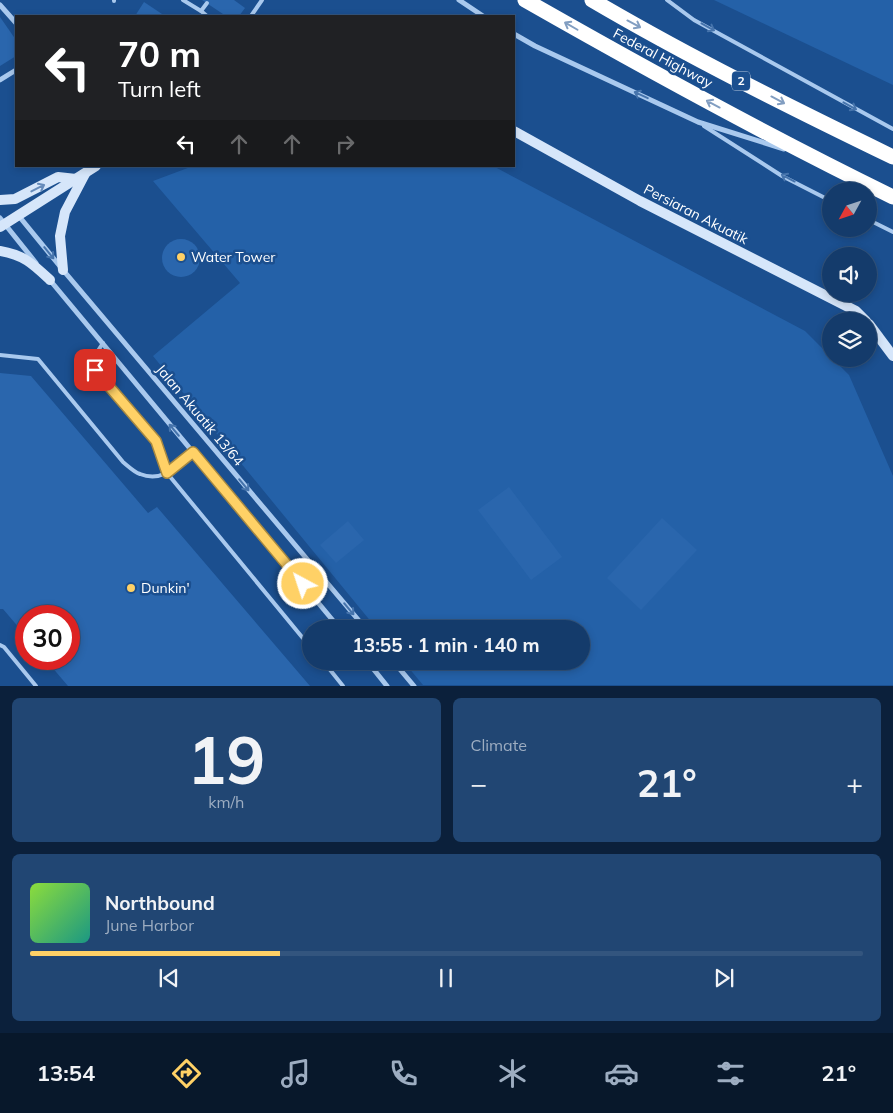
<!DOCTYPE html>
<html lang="en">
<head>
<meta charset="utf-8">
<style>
	:root { --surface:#143b6b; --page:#214673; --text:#f1f3f6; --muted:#9dadc1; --line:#33557e; --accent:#ffd166 }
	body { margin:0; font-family:Mulish,sans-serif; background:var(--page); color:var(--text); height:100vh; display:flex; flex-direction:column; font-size:19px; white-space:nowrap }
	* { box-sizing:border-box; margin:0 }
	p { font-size:16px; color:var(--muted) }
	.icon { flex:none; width:28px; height:28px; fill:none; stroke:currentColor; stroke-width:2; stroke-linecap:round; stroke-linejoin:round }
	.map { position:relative; height:686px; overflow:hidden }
	.side { display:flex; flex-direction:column; gap:12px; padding:12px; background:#0b203b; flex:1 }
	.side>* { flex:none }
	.banner { position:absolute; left:15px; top:15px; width:500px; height:152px; border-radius:0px; box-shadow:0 2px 8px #0003,0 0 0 1px var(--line); background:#202124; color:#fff; overflow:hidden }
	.needle { width:32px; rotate:230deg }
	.tools { position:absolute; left:822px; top:182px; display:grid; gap:10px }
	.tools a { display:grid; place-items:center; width:55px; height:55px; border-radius:50%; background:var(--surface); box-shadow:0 2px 8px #0003,0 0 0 1px var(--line); font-size:25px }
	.speed { position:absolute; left:15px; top:605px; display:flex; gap:10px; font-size:25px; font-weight:700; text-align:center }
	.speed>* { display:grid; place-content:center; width:65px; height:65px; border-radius:50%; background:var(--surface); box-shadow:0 2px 8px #0003,0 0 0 1px var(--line); line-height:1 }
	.speed .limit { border:8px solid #d22; background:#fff; color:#111 }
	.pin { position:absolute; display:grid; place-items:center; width:42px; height:42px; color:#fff; margin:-21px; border-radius:10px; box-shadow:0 2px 8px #0006 }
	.me { position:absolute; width:55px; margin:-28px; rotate:320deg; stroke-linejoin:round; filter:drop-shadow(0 0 4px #0008) }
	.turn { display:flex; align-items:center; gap:18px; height:105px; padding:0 20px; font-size:22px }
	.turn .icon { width:65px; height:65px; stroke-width:2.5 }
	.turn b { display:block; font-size:35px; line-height:42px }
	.lanes { display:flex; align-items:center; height:48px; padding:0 20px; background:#0003; justify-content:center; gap:25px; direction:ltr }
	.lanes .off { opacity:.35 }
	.big { font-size:38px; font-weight:700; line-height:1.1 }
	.side .tile { flex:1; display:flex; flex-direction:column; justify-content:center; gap:8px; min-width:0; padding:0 18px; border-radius:8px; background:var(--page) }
	.side .dial { align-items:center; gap:0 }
	.dial b { font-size:65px; line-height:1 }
	.song { display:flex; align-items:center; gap:15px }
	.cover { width:60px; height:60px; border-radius:8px; background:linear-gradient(135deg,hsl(90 70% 55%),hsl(170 70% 35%)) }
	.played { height:5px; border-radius:2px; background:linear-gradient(90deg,var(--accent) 30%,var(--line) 30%) }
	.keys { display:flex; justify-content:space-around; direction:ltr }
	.heat { display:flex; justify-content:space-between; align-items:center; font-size:28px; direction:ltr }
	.side .tiles { flex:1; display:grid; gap:12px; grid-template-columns:1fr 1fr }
	.tile:last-child { grid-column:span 2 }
	.trip { position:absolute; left:302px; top:620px; width:288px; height:50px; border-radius:25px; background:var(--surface); box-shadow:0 2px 8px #0003,0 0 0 1px var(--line); font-weight:700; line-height:50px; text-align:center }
	.tabs { display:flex; height:80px; justify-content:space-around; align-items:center; background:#08182b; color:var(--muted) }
	.tabs .icon { width:35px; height:35px }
	.tabs .active { color:var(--accent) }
	.tabs b { font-size:22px; color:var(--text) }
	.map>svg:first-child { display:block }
	.green { fill:#2461a8 }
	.building { fill:#2a66ad }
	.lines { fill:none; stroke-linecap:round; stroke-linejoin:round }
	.lane { stroke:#a9c9ee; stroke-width:4 }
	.street { stroke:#a9c9ee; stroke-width:5 }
	.secondary { stroke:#d6e6fa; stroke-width:10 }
	.highway { stroke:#fff; stroke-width:15 }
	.oneway { stroke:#829ec1 }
	.oneway2 { stroke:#4674ac }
	.oneway3 { stroke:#668bba }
	.route-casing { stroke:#a68842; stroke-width:12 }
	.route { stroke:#ffd166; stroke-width:9 }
	.poi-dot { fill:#ffd166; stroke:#1b4f8f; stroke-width:2 }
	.labels { text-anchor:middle; stroke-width:5; stroke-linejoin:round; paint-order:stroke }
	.shield { fill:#1b4f8f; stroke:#bbcadd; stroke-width:1 }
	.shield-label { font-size:12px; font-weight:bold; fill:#fff }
	.street-label { font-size:14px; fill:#fff; stroke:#1b4f8f }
	.poi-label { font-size:14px; fill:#fff; stroke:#1b4f8f; text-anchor:start }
</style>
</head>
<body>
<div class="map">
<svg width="893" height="686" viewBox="0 0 893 686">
	<rect width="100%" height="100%" fill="#1b4f8f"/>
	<g class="green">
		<polygon points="714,0 893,0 893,85"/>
		<polygon points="193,166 493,166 805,331 831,357 831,359 833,359 849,375 893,476 893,685 423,685 403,661 581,661 581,629 377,629 153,356 240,283 153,181"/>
	</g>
	<g class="building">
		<polygon points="202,0 234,0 245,8 239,16 226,16"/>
		<polygon points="144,2 165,16 135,16"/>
		<polygon points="0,17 16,40 16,56 0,66"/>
		<circle cx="181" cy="258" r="19"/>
		<polygon points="0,373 31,376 148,513 157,507 310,686 68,686 45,659 69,659 69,616 26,616 26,636 3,609 0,609"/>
		<polygon points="509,487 562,557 531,580 478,510"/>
		<polygon points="662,518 697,550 641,610 607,578"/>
		<polygon points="348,521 364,540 336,563 320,545"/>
	</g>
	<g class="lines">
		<g class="lane">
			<polyline points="183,0 201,11 207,16"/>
			<polyline points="667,0 694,20 893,129"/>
			<polyline points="114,1 114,0"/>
			<polyline points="201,11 207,3"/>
			<polyline points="251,16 262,0"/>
			<polyline points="704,126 782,176 831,201"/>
			<polyline points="869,220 893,232"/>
			<polyline points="103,343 92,360 95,370 156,441 167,473 311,648"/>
			<path d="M 0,355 L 38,359 L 123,462 C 128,466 134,472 140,474 C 163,483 177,466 193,452"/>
			<polyline points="0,645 4,647 36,686"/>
			<polyline points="323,661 343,686"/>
		</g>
		<g class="street">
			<polyline points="459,0 483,16"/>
			<polyline points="0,5 16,23"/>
			<polyline points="514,34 535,46 698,122 784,149"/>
			<polyline points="0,80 16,70"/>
			<polyline points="18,215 63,270 366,629"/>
			<polyline points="0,218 36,263"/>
			<polyline points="49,279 340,629"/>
			<polyline points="367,661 387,686"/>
			<polyline points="393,661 414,686"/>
		</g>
		<g class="secondary">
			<polyline points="514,131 640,201 856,311 866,321"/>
			<polyline points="0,200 15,199 58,177 76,179"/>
			<polyline points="0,227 96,166"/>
			<path d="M 0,251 C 24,255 33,264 50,280"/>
			<polyline points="63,270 60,236 65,212 85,174"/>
			<polyline points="869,324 893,356"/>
		</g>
		<g class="highway">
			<path d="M 525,0 C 646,69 768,136 893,197"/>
			<path d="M 592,0 C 689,57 792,108 893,157"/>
		</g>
	</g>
	<defs><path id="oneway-shaft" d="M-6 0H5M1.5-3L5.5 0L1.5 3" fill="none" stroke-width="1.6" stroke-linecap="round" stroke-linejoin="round" transform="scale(1.25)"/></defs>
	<g class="oneway">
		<use href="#oneway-shaft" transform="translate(634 24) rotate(28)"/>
		<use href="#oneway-shaft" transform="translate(571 26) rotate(-150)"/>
		<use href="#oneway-shaft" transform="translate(778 100) rotate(28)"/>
		<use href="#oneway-shaft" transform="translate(713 104) rotate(-152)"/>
	</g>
	<g class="oneway2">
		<use href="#oneway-shaft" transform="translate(708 27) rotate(29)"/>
		<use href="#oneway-shaft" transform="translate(641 95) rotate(-155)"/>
		<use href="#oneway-shaft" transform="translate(850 106) rotate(29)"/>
		<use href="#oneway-shaft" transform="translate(788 178) rotate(-152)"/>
		<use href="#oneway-shaft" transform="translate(49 253) rotate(51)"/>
		<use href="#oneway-shaft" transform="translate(174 430) rotate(-130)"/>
		<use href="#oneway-shaft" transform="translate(244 485) rotate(50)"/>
		<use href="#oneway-shaft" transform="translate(349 609) rotate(50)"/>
	</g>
	<use class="oneway3" href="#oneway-shaft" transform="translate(38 188) rotate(-27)"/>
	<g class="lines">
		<g class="route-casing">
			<polyline id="route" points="95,370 156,441 167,473 193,452 303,584"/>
		</g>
		<use href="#route" class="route"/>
	</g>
	<g class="poi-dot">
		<circle cx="181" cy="257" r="5"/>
		<circle cx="131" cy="588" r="5"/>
	</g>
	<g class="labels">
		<rect class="shield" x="732" y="71.5" width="18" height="19" rx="4"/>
		<g class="shield-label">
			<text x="741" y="85">2</text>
		</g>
		<g class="street-label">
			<text transform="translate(663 58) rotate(28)" y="5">Federal Highway</text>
			<text transform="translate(696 214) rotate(27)" y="5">Persiaran Akuatik</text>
			<text transform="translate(200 415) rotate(50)" y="5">Jalan Akuatik 13/64</text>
		</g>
		<g class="poi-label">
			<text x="191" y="262">Water Tower</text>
			<text x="141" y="593">Dunkin'</text>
		</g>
	</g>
</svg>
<div class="tools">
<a><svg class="needle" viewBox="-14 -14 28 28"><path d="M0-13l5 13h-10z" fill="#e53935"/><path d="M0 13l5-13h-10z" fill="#9dadc1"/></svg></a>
<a><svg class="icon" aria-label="sound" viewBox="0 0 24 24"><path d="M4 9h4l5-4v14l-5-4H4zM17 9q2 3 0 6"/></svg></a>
<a><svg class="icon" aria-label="layers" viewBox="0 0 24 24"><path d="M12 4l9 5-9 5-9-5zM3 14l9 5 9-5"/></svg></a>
</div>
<div class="speed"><div class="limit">30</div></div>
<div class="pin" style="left:95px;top:370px;background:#d93025"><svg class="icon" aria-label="arrive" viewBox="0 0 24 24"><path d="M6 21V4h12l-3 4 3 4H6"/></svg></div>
<svg class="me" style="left:303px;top:584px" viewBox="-20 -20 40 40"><circle r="17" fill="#ffd166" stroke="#fff" stroke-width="3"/><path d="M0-11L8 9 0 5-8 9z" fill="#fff"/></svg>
<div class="trip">13:55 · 1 min · 140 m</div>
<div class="banner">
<div class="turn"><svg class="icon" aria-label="left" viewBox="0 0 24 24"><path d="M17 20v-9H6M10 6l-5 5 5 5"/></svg><div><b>70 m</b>Turn left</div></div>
<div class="lanes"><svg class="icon" aria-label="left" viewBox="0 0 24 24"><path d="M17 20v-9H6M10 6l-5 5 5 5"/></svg><svg class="icon off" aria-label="ahead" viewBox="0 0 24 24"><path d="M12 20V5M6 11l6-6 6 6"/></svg><svg class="icon off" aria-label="ahead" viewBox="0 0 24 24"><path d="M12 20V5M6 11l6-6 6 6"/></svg><svg class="icon off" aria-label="right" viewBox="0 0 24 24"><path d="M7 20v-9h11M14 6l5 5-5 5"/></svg></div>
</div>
</div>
<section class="side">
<div class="tiles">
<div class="tile dial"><b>19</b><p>km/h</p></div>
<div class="tile"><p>Climate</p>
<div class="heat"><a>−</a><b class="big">21°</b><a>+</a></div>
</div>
<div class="tile">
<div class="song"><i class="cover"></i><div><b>Northbound</b><p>June Harbor</p></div></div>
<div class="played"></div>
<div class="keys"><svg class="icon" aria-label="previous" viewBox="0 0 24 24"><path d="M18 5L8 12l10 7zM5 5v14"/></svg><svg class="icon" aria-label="pause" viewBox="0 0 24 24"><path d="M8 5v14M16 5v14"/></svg><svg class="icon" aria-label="next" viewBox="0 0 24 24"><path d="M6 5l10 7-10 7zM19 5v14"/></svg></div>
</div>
</div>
</section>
<nav class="tabs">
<b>13:54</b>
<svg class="icon active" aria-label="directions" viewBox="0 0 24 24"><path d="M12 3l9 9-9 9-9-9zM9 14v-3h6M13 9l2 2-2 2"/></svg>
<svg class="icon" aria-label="music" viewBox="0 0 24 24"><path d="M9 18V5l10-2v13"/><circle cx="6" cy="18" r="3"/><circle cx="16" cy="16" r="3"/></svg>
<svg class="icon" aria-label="phone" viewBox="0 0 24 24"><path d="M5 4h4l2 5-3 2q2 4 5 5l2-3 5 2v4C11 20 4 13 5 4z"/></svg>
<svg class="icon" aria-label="climate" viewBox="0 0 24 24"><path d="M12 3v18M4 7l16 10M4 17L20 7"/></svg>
<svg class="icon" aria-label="car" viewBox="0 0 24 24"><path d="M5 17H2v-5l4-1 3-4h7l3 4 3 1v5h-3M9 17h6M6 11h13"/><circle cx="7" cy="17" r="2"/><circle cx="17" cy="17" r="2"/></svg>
<svg class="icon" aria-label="filters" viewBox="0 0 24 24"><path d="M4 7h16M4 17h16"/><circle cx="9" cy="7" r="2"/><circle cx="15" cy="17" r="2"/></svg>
<b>21°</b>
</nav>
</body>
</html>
